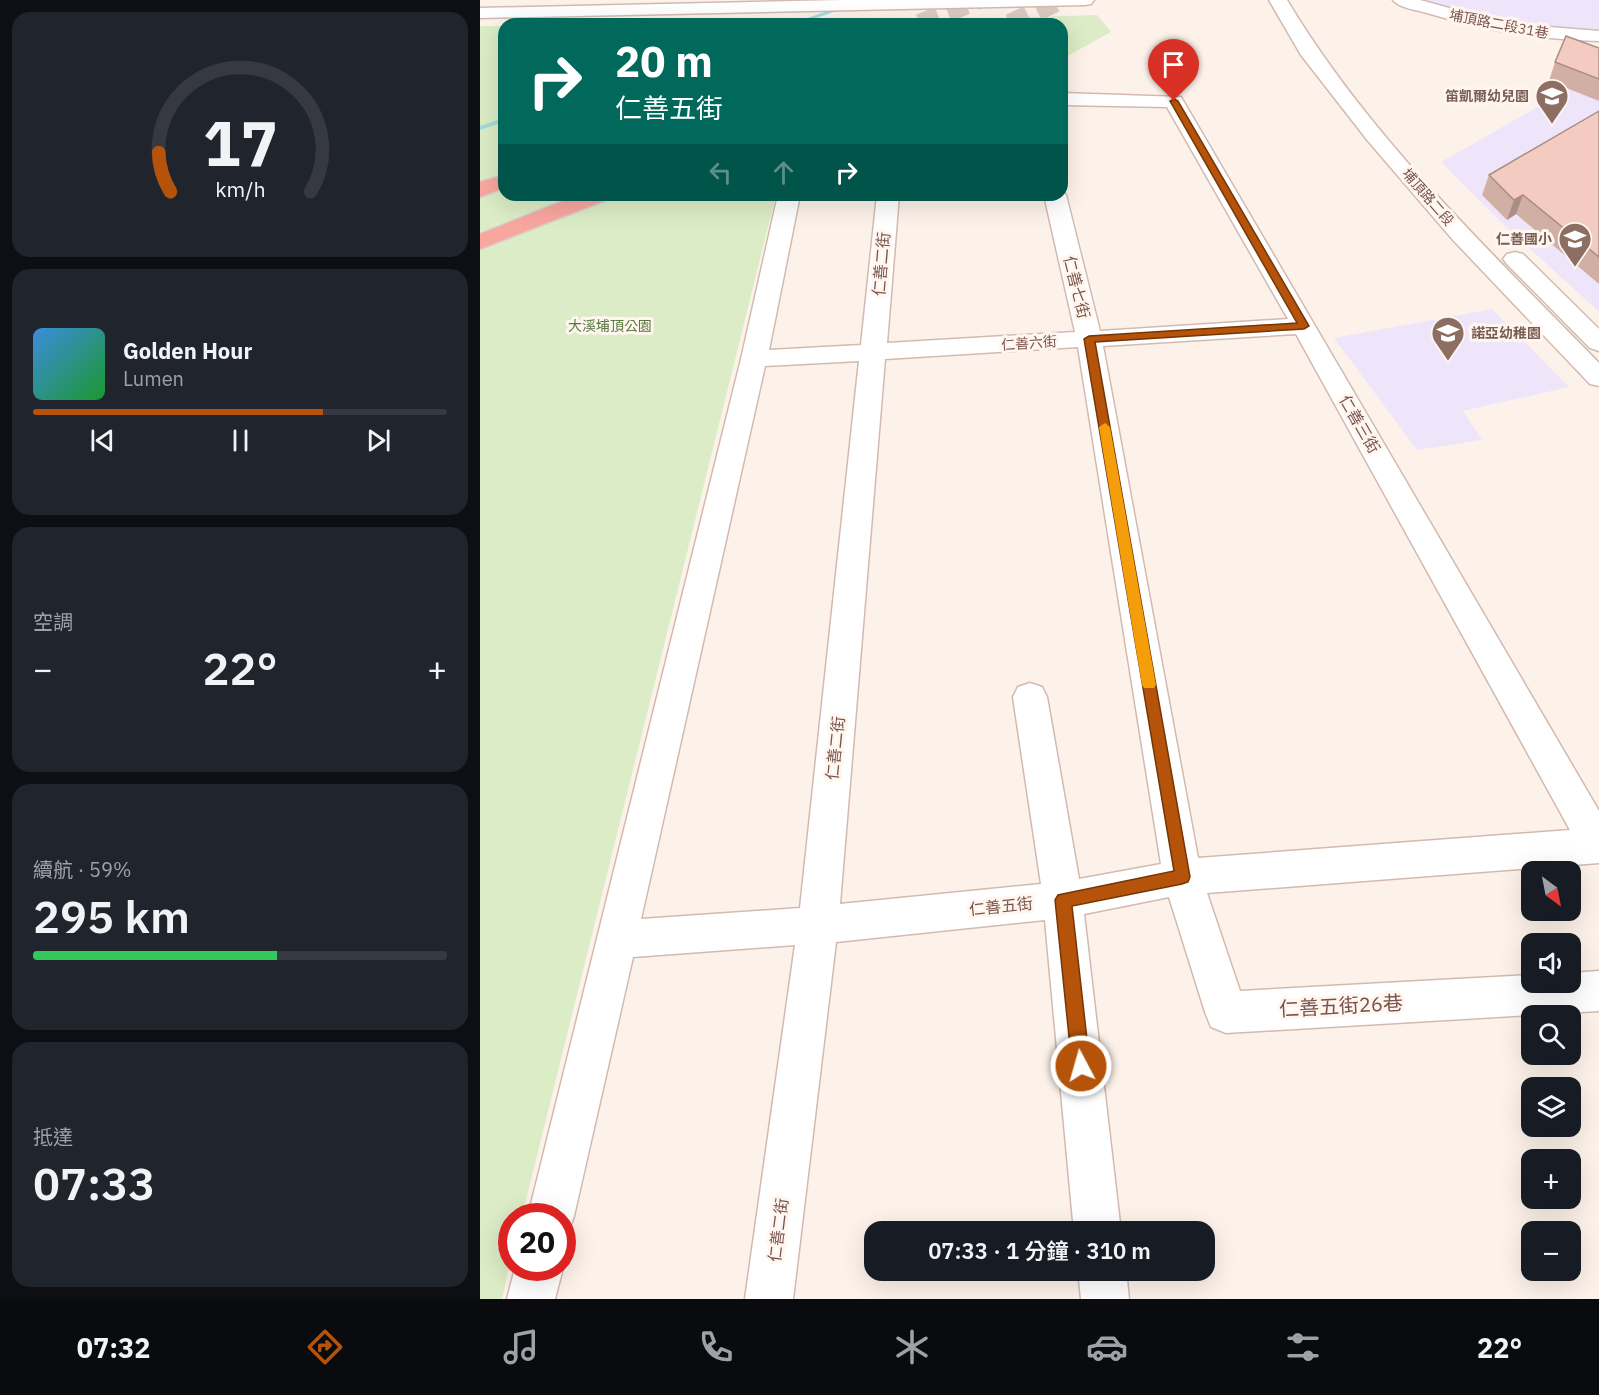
<!DOCTYPE html>
<html lang="zh-TW">
<head>
<meta charset="utf-8">
<style>
	:root { --surface:#171b24; --page:#20242c; --text:#f1f3f6; --muted:#9ea1a6; --line:#363941; --accent:#b45309 }
	body { margin:0; font-family:"IBM Plex Sans","Noto Sans TC",sans-serif; background:var(--page); color:var(--text); height:100vh; display:flex; flex-direction:column; font-size:22px; white-space:nowrap }
	* { box-sizing:border-box; margin:0 }
	p { font-size:20px; color:var(--muted) }
	.icon { flex:none; width:33px; height:33px; fill:none; stroke:currentColor; stroke-width:2; stroke-linecap:round; stroke-linejoin:round }
	.map { position:relative; flex:1; overflow:hidden }
	.details { display:flex; flex-direction:column; gap:12px; padding:12px; background:#0d0f14; width:480px }
	.details>* { flex:none }
	.banner { position:absolute; left:18px; top:18px; width:570px; height:183px; border-radius:18px; box-shadow:0 6px 24px #0002; background:#00695c; color:#fff; overflow:hidden }
	.needle { width:39px; rotate:148deg }
	.tools { position:absolute; left:1041px; top:861px; display:grid; gap:12px }
	.tools a { display:grid; place-items:center; width:60px; height:60px; border-radius:12px; background:var(--surface); box-shadow:0 6px 24px #0002; font-size:30px }
	.speed { position:absolute; left:18px; top:1203px; display:flex; gap:12px; font-size:30px; font-weight:700; text-align:center }
	.speed>* { display:grid; place-content:center; width:78px; height:78px; border-radius:50%; background:var(--surface); box-shadow:0 6px 24px #0002; line-height:1 }
	.speed .limit { border:9px solid #d22; background:#fff; color:#111 }
	.pin { position:absolute; display:grid; place-items:center; width:51px; height:51px; color:#fff; margin:-62px -26px; border-radius:50% 50% 50% 0; rotate:-45deg; box-shadow:0 0 6px #0007 }
	.pin .icon { rotate:45deg }
	.me { position:absolute; width:66px; margin:-33px; rotate:354deg; stroke-linejoin:round; filter:drop-shadow(0 0 4px #0008) }
	.turn { display:flex; align-items:center; gap:21px; height:126px; padding:0 18px; font-size:27px }
	.turn .icon { width:78px; height:78px; stroke-width:2.5 }
	.turn b { display:block; font-size:42px; line-height:51px }
	.lanes { display:flex; align-items:center; height:57px; padding:0 18px; background:#0003; justify-content:center; gap:30px; direction:ltr }
	.lanes .off { opacity:.35 }
	.big { font-size:45px; font-weight:600; line-height:1.1 }
	.details .card { flex:1; display:flex; flex-direction:column; justify-content:center; gap:9px; min-width:0; padding:0 21px; border-radius:18px; background:var(--page) }
	.details .dial { align-items:center; gap:0 }
	.dial svg { height:156px; overflow:visible; fill:none; stroke:var(--line); stroke-width:7; stroke-linecap:round; text-anchor:middle }
	.dial text { fill:var(--text); stroke:none }
	.song { display:flex; align-items:center; gap:18px }
	.cover { width:72px; height:72px; border-radius:9px; background:linear-gradient(135deg,hsl(210 70% 55%),hsl(130 70% 35%)) }
	.played { height:6px; border-radius:3px; background:linear-gradient(90deg,var(--accent) 70%,var(--line) 70%) }
	.keys { display:flex; justify-content:space-around; direction:ltr }
	.heat { display:flex; justify-content:space-between; align-items:center; font-size:33px; direction:ltr }
	.charge { height:9px; border-radius:4px; background:linear-gradient(90deg,#34c759 59%,var(--line) 0) }
	.trip { position:absolute; left:384px; top:1221px; width:351px; height:60px; border-radius:18px; background:var(--surface); box-shadow:0 6px 24px #0002; font-weight:600; line-height:60px; text-align:center }
	.menu { display:flex; height:96px; justify-content:space-around; align-items:center; background:#090b0e; color:var(--muted) }
	.menu .icon { width:42px; height:42px }
	.menu .current { color:var(--accent) }
	.menu b { font-size:27px; color:var(--text) }
	main { display:flex; flex:1; min-height:0 }
	.map>svg:first-child { display:block }
	.education { fill:#efe5fa }
	.green { fill:#dcecc6 }
	.lines { fill:none; stroke-linecap:round; stroke-linejoin:round }
	.stream { fill:#a2dad9; fill-rule:evenodd }
	.highway-tunnel { stroke:#dccac2; stroke-width:20; stroke-dasharray:20 10; stroke-linecap:butt }
	.minor-casing { stroke:#d3bab0; stroke-width:3 }
	.highway-casing { stroke:#d9cfcd; stroke-width:3 }
	.minor { fill:#fff; fill-rule:evenodd }
	.highway { fill:#f8a79f; fill-rule:evenodd }
	.wall { fill:#d1afa5 }
	.shaded-wall { fill:#aa8e86 }
	.building { fill:#f3cbc0; stroke:#aa8e86; stroke-width:1.5 }
	.route { fill:#b45309; stroke:#753606; stroke-width:1.5 }
	.slow { fill:#f59e0b }
	.labels { text-anchor:middle; stroke-width:6; stroke-linejoin:round; paint-order:stroke }
	.far-street-label { font-size:14px; fill:#79534b; stroke:#fff6f0 }
	.far-education-label { font-size:14px; font-weight:bold; fill:#785e54; stroke:#fff6f0; text-anchor:end }
	.far-park-label { font-size:14px; fill:#5a7940; stroke:#fff6f0 }
	.street-label { font-size:16px; fill:#79534b; stroke:#fff6f0 }
	.near-street-label { font-size:20px; fill:#79534b; stroke:#fff6f0 }
</style>
</head>
<body>
<main>
<section class="details">
<div class="card dial"><svg viewBox="0 0 100 80">
<path d="M14 69A42 42 0 1 1 86 69"/>
<path d="M14 69A42 42 0 0 1 8 49" stroke="#b45309"/>
<text x="50" y="56" font-size="32" font-weight="700">17</text>
<text x="50" y="72" font-size="11">km/h</text>
</svg></div>
<div class="card">
<div class="song"><i class="cover"></i><div><b>Golden Hour</b><p>Lumen</p></div></div>
<div class="played"></div>
<div class="keys"><svg class="icon" aria-label="previous" viewBox="0 0 24 24"><path d="M18 5L8 12l10 7zM5 5v14"/></svg><svg class="icon" aria-label="pause" viewBox="0 0 24 24"><path d="M8 5v14M16 5v14"/></svg><svg class="icon" aria-label="next" viewBox="0 0 24 24"><path d="M6 5l10 7-10 7zM19 5v14"/></svg></div>
</div>
<div class="card"><p>空調</p>
<div class="heat"><a>−</a><b class="big">22°</b><a>+</a></div>
</div>
<div class="card"><p>續航 · 59%</p><b class="big">295 km</b><div class="charge"></div></div>
<div class="card"><p>抵達</p><b class="big">07:33</b></div>
</section>
<div class="map">
<svg width="1119" height="1299" viewBox="0 0 1119 1299">
	<rect width="100%" height="100%" fill="#fdf2e9"/>
	<g class="education">
		<polygon points="937,0 1119,0 1119,30 1075,30 1013,20"/>
		<polygon points="1119,72 1119,312 1022,223 961,162"/>
		<polygon points="1012,309 1089,387 983,411 1002,440 937,450 854,338"/>
	</g>
	<g class="green">
		<polygon points="617,15 631,32 582,59 582,24 520,24 522,18"/>
		<polygon points="340,19 339,24 94,24"/>
		<polygon points="0,26 24,26 24,195 296,195 42,1216 32,1216 31,1259 22,1299 0,1299"/>
	</g>
	<g class="lines">
		<g class="stream">
			<polygon points="379,0 388,0 319,24 310,24"/>
			<polygon points="24,118 24,122 0,130 0,126"/>
		</g>
		<g class="highway-tunnel">
			<polyline points="440,24 497,0"/>
			<polyline points="530,24 580,0"/>
		</g>
		<g class="minor-casing">
			<g id="minor">
				<polygon points="362,0 614,0 611,4 605,5 0,18 0,8"/>
				<path d="M 789,0 L 807,0 C 889,137 1008,249 1119,363 L 1119,386 L 1110,384 L 973,240 L 888,141 L 821,55 Z"/>
				<path d="M 913,0 L 940,0 L 995,15 L 1043,25 L 1119,31 L 1119,41 C 1060,40 1004,30 947,13 C 937,10 919,8 913,0 Z"/>
				<path d="M 582,93 L 701,97 L 1119,811 L 1119,863 L 727,893 L 760,991 L 1052,975 L 1052,982 L 1090,982 L 1090,973 L 1119,971 L 1119,1011 L 746,1033 L 731,1027 L 725,1012 L 689,897 L 604,914 L 641,1232 L 594,1232 L 565,920 L 356,942 L 313,1299 L 265,1299 L 315,945 L 153,957 L 94,1216 L 88,1233 L 82,1235 L 82,1216 L 48,1216 L 261,359 L 298,195 L 320,195 L 289,350 L 381,345 L 397,195 L 419,195 L 407,343 L 595,332 L 564,195 L 582,195 L 582,190 L 586,195 L 620,331 L 808,319 L 687,107 L 582,105 ZM 816,334 L 1090,830 L 718,858 L 623,346 ZM 598,347 L 681,864 L 599,879 L 567,697 L 562,687 L 550,683 L 538,687 L 533,697 L 561,884 L 360,904 L 405,359 ZM 379,361 L 320,908 L 161,919 L 285,366 Z"/>
				<polygon points="1035,252 1043,254 1119,329 1119,351 1110,348 1027,264 1023,259 1027,254"/>
				<polygon points="82,1267 83,1268 75,1299 27,1299 35,1268"/>
				<polygon points="598,1270 646,1270 649,1299 601,1299"/>
			</g>
		</g>
		<g class="highway-casing">
			<g id="highway">
				<polygon points="24,175 24,188 0,197 0,182"/>
				<polygon points="98,195 129,195 126,200 0,249 0,234"/>
			</g>
		</g>
		<use href="#minor" class="minor"/>
		<use href="#highway" class="highway"/>
	</g>
	<g class="wall">
		<polygon points="1119,48 1119,101 1069,81 1075,62"/>
		<polygon points="1119,111 1119,284 1036,214 1027,220 1002,195 1009,175"/>
	</g>
	<polygon class="shaded-wall" points="1043,195 1036,214 1027,220 1034,200"/>
	<g class="building">
		<polygon points="1086,36 1119,48 1119,79 1075,62"/>
		<polygon points="1119,111 1119,257 1043,195 1034,200 1009,175"/>
	</g>
	<polygon class="route" points="694,99 698,101 829,326 824,329 615,342 710,877 708,882 702,884 592,906 610,1066 607,1072 601,1075 594,1072 592,1066 575,900 578,895 694,871 604,339 609,336 817,323 690,101"/>
	<polygon class="slow" points="625,423 630,427 676,685 674,688 664,688 662,685 619,427"/>
	<defs>
		<g id="school-pin" transform="scale(1.725)"><path d="M0 17L-7.5 6A9.5 9.5 0 1 1 7.5 6Z" fill="#8d6e63" stroke="#fff6f0"/><path d="M0-5L7-2L0 1L-7-2ZM-4 1L0 2.5L4 1V4Q0 6-4 4Z" fill="#fff"/></g>
	</defs>
	<g fill-rule="evenodd">
		<use href="#school-pin" x="1072" y="96"/>
		<use href="#school-pin" x="1095" y="239"/>
		<use href="#school-pin" x="968" y="333"/>
	</g>
	<g class="labels">
		<g class="far-street-label">
			<text transform="translate(1019 24) rotate(11)" y="5">埔頂路二段31巷</text>
			<text transform="translate(948 197) rotate(49)" y="5">埔頂路二段</text>
			<text transform="translate(549 343) rotate(-4)" y="5">仁善六街</text>
		</g>
		<g class="far-education-label">
			<text x="1049" y="101">笛凱爾幼兒園</text>
			<text x="1072" y="244">仁善國小</text>
			<text x="991" y="338" text-anchor="start">諾亞幼稚園</text>
		</g>
		<g class="far-park-label">
			<text x="130" y="331">大溪埔頂公園</text>
		</g>
		<g class="street-label">
			<text transform="translate(401 264) rotate(-85)" y="6">仁善二街</text>
			<text transform="translate(597 287) rotate(76)" y="6">仁善七街</text>
			<text transform="translate(880 424) rotate(60)" y="6">仁善三街</text>
			<text transform="translate(355 748) rotate(-84)" y="6">仁善二街</text>
			<text transform="translate(521 906) rotate(-6)" y="6">仁善五街</text>
			<text transform="translate(298 1230) rotate(-83)" y="6">仁善二街</text>
		</g>
		<g class="near-street-label">
			<text transform="translate(861 1006) rotate(-3)" y="7">仁善五街26巷</text>
		</g>
	</g>
</svg>
<div class="tools">
<a><svg class="needle" viewBox="-14 -14 28 28"><path d="M0-13l5 13h-10z" fill="#e53935"/><path d="M0 13l5-13h-10z" fill="#9ea1a6"/></svg></a>
<a><svg class="icon" aria-label="sound" viewBox="0 0 24 24"><path d="M4 9h4l5-4v14l-5-4H4zM17 9q2 3 0 6"/></svg></a>
<a><svg class="icon" aria-label="search" viewBox="0 0 24 24"><circle cx="10" cy="10" r="6"/><path d="M15 15l6 6"/></svg></a>
<a><svg class="icon" aria-label="layers" viewBox="0 0 24 24"><path d="M12 4l9 5-9 5-9-5zM3 14l9 5 9-5"/></svg></a>
<a>+</a>
<a>−</a>
</div>
<div class="speed"><div class="limit">20</div></div>
<div class="pin" style="left:694px;top:101px;background:#d93025"><svg class="icon" aria-label="arrive" viewBox="0 0 24 24"><path d="M6 21V4h12l-3 4 3 4H6"/></svg></div>
<svg class="me" style="left:601px;top:1066px" viewBox="-20 -20 40 40"><circle r="17" fill="#b45309" stroke="#fff" stroke-width="3"/><path d="M0-11L8 9 0 5-8 9z" fill="#fff"/></svg>
<div class="trip">07:33 · 1 分鐘 · 310 m</div>
<div class="banner">
<div class="turn"><svg class="icon" aria-label="right" viewBox="0 0 24 24"><path d="M7 20v-9h11M14 6l5 5-5 5"/></svg><div><b>20 m</b>仁善五街</div></div>
<div class="lanes"><svg class="icon off" aria-label="left" viewBox="0 0 24 24"><path d="M17 20v-9H6M10 6l-5 5 5 5"/></svg><svg class="icon off" aria-label="ahead" viewBox="0 0 24 24"><path d="M12 20V5M6 11l6-6 6 6"/></svg><svg class="icon" aria-label="right" viewBox="0 0 24 24"><path d="M7 20v-9h11M14 6l5 5-5 5"/></svg></div>
</div>
</div>
</main>
<nav class="menu">
<b>07:32</b>
<svg class="icon current" aria-label="directions" viewBox="0 0 24 24"><path d="M12 3l9 9-9 9-9-9zM9 14v-3h6M13 9l2 2-2 2"/></svg>
<svg class="icon" aria-label="music" viewBox="0 0 24 24"><path d="M9 18V5l10-2v13"/><circle cx="6" cy="18" r="3"/><circle cx="16" cy="16" r="3"/></svg>
<svg class="icon" aria-label="phone" viewBox="0 0 24 24"><path d="M5 4h4l2 5-3 2q2 4 5 5l2-3 5 2v4C11 20 4 13 5 4z"/></svg>
<svg class="icon" aria-label="climate" viewBox="0 0 24 24"><path d="M12 3v18M4 7l16 10M4 17L20 7"/></svg>
<svg class="icon" aria-label="car" viewBox="0 0 24 24"><path d="M5 17H2v-5l4-1 3-4h7l3 4 3 1v5h-3M9 17h6M6 11h13"/><circle cx="7" cy="17" r="2"/><circle cx="17" cy="17" r="2"/></svg>
<svg class="icon" aria-label="filters" viewBox="0 0 24 24"><path d="M4 7h16M4 17h16"/><circle cx="9" cy="7" r="2"/><circle cx="15" cy="17" r="2"/></svg>
<b>22°</b>
</nav>
</body>
</html>
